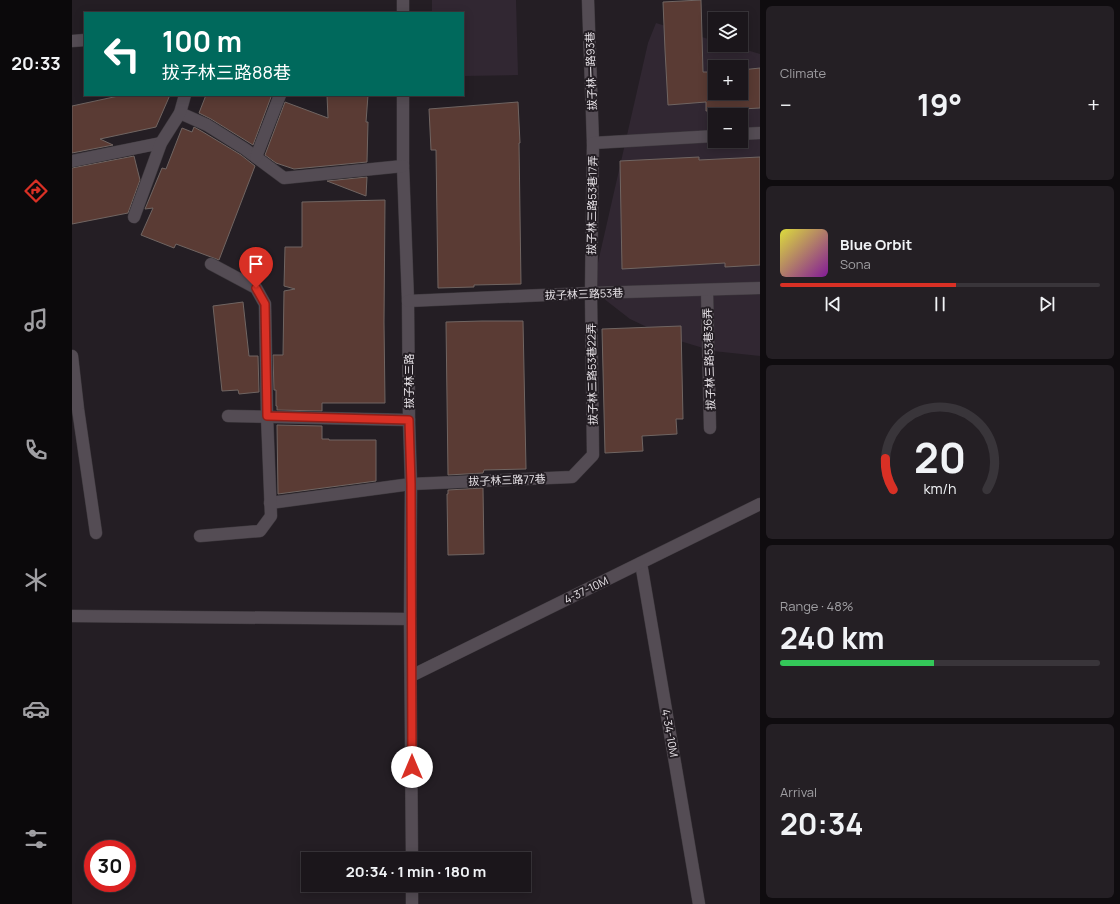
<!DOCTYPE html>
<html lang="en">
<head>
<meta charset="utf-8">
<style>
	:root { --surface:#1b161b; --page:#241f24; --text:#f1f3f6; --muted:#a09fa3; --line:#39353a; --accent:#d93025 }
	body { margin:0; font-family:Manrope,"Noto Sans TC",sans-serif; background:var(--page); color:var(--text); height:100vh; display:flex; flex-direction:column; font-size:15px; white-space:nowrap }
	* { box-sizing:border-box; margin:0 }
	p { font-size:13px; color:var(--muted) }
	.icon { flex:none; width:22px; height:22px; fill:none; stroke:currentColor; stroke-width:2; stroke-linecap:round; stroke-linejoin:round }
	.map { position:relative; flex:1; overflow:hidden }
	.drawer { display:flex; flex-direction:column; gap:6px; padding:6px; background:#0f0c0f; width:360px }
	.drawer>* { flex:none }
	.hud { position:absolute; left:12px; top:12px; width:380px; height:84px; border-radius:0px; box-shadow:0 2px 10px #0003,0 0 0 1px var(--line); background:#00695c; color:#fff; overflow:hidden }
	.controls { position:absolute; left:636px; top:12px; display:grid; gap:8px }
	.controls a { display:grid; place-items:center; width:40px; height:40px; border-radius:0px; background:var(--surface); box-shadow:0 2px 10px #0003,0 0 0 1px var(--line); font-size:20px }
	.speed { position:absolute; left:12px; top:840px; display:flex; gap:8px; font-size:20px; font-weight:700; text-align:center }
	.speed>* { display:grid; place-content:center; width:52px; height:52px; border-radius:50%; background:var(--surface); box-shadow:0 2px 10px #0003,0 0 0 1px var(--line); line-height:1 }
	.speed .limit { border:6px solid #d22; background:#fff; color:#111 }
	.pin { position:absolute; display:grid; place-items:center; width:34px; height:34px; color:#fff; margin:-41px -17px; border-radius:50% 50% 50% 0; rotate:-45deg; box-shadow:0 0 4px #0007 }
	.pin .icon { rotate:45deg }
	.me { position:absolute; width:44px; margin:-22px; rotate:0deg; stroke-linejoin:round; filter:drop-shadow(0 0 3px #0008) }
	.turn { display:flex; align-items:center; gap:14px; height:84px; padding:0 12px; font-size:18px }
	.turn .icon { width:52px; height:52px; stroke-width:2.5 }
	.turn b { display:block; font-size:28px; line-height:34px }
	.big { font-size:30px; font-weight:700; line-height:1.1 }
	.drawer .tile { flex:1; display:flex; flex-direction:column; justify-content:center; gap:6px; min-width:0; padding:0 14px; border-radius:6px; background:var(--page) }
	.drawer .dial { align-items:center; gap:0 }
	.dial svg { height:104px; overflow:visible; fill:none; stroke:var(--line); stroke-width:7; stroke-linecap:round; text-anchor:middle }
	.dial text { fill:var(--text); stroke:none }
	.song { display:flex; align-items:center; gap:12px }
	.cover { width:48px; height:48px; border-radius:6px; background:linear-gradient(135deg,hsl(60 70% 55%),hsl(290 70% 35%)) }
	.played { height:4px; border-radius:2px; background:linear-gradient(90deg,var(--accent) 55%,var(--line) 55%) }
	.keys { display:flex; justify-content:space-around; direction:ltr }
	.heat { display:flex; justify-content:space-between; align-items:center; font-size:22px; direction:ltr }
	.charge { height:6px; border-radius:3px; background:linear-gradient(90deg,#34c759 48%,var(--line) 0) }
	.trip { position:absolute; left:229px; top:852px; width:230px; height:40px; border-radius:0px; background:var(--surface); box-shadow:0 2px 10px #0003,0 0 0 1px var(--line); font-weight:700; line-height:40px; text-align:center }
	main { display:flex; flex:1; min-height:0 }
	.dock { display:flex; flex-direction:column; width:72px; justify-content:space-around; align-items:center; background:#0b090b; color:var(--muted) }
	.dock .icon { width:28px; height:28px }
	.dock .active { color:var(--accent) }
	.dock b { font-size:18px; color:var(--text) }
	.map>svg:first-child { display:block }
	.built { fill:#312732; fill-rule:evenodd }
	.building { fill:#5a3b34; stroke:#706562 }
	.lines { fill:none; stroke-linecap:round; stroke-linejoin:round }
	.minor-casing { stroke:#3e393e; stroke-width:13 }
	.minor { stroke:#544c54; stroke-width:12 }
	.route-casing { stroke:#8d1f18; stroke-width:10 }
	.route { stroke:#d93025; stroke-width:7 }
	.labels { text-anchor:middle; stroke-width:4; stroke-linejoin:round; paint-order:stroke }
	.street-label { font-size:11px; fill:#eae5ea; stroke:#241e24 }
</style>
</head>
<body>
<main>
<nav class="dock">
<b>20:33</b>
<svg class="icon active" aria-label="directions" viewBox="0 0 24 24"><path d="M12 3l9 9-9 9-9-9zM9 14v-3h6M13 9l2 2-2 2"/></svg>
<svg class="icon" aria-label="music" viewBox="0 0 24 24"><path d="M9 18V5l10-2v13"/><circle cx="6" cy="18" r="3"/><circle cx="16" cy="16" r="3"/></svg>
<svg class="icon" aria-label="phone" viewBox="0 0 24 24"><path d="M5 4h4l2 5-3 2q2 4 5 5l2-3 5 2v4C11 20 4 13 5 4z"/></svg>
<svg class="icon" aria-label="climate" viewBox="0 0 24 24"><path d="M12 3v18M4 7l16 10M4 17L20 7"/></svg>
<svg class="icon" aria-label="car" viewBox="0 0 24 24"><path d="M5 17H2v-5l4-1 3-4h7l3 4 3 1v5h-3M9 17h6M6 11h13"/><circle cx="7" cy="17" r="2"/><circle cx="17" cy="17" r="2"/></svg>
<svg class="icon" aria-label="filters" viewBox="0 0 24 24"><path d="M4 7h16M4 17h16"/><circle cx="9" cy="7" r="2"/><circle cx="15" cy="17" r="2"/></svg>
</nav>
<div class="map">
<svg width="688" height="904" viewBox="0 0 688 904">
	<rect width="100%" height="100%" fill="#241e24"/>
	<g class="built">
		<polygon points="360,0 444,0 446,75 391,76 391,13 360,13"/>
		<path d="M 584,23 L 643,41 L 643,45 L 658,45 L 688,54 L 688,356 L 641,351 L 598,338 L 558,319 L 531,298 L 522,280 L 576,43 ZM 643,67 L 669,67 L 669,93 L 643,93 ZM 643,115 L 669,115 L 669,141 L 643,141 Z"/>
	</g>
	<g class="building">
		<polygon points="629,0 631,72 643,72 643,93 669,93 669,70 688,68 688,108 634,111 634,102 596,105 593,50 591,2"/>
		<polygon points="51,95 98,95 84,127 28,139 41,145 0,153 0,106"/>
		<polygon points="134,95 194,95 199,97 181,145 139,119 127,113"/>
		<polygon points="255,95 296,95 294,122 296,122 295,162 222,169 204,163 193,155 213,102 256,118"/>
		<polygon points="446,102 448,143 447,143 449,284 402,285 402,287 366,288 364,150 359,150 357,109"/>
		<polygon points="122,127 131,132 169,155 183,166 147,260 104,244 102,248 69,235 81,208 73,209 90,168 94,169 110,128 120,132"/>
		<polygon points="62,156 68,180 56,213 0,224 0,168"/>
		<polygon points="627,157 627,160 688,157 688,265 653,267 653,263 550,269 548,161"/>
		<polygon points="295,177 294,196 255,181"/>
		<polygon points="313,200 312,322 313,403 250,403 250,411 205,410 205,406 204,406 204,390 202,390 201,355 211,355 212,291 223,289 212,286 213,247 230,247 230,202"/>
		<polygon points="171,302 177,356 186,356 187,392 167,394 166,390 150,391 141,306"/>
		<polygon points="410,321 451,321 454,469 412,470 411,473 376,475 374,322"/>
		<polygon points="609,326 611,419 604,419 605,434 570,436 571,451 533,453 530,329"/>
		<polygon points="205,425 250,426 250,439 257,439 257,440 304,440 304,481 206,494"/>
		<polygon points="411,488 412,554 376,555 375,494 376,494 376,490"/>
	</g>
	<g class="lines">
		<g class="minor-casing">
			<g id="minor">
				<polyline points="331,0 331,13"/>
				<polyline points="516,0 521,143"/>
				<polyline points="0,41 13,40"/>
				<polyline points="331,95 331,166 336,301 337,420 339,484 338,619 340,859"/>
				<polyline points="108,113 135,125 173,149 212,178 331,166"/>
				<polyline points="669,134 688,133"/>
				<polyline points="184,157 208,95"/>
				<polyline points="0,161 89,143"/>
				<polyline points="62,217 89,143 108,113 113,95"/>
				<polyline points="635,290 638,428"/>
				<polyline points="336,301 519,293 688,288"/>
				<polyline points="0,356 6,409 24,533"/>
				<polyline points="156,416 337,420"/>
				<polyline points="198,503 339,484 500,477 521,455 519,293 521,143 643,136"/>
				<polyline points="128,536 188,531 199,516 195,416 193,304 184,288 139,264"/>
				<polyline points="569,563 627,904"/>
				<polyline points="0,616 338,619"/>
				<polyline points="339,676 688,504"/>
				<polyline points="340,885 340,904"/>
			</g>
		</g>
		<use href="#minor" class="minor"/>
	</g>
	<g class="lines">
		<g class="route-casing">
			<polyline id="route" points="184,288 193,304 195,416 337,420 339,484 340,767"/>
		</g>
		<use href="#route" class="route"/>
	</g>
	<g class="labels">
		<g class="street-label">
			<text transform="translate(519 71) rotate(-92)" y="4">拔子林一路93巷</text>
			<text transform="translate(520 205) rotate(-89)" y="4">拔子林三路53巷17弄</text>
			<text transform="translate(512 294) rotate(-2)" y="4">拔子林三路53巷</text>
			<text transform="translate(637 359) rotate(-92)" y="4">拔子林三路53巷36弄</text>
			<text transform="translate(520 374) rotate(-91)" y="4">拔子林三路53巷22弄</text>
			<text transform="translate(337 381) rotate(-90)" y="4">拔子林三路</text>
			<text transform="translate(435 480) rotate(-2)" y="4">拔子林三路77巷</text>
			<text transform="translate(514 590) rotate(-26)" y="4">4-37-10M</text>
			<text transform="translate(598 733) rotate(80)" y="4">4-34-10M</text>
		</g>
	</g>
</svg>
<div class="controls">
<a><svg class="icon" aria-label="layers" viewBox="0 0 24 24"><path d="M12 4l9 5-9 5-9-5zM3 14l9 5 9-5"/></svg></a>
<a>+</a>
<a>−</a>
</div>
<div class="speed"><div class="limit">30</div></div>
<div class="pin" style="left:184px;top:288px;background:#d93025"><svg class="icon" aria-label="arrive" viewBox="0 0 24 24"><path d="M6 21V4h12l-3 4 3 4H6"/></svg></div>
<svg class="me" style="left:340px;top:767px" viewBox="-20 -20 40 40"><circle r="19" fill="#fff"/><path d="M0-13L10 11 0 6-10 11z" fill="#d93025"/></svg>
<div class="trip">20:34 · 1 min · 180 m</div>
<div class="hud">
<div class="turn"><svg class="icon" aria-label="left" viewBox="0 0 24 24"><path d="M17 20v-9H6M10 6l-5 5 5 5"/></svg><div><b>100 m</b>拔子林三路88巷</div></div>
</div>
</div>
<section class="drawer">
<div class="tile"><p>Climate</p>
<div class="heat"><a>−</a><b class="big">19°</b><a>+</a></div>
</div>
<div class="tile">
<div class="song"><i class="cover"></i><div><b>Blue Orbit</b><p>Sona</p></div></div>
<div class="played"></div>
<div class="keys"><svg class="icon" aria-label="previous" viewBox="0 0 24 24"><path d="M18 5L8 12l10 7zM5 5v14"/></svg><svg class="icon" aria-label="pause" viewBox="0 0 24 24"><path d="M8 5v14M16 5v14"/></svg><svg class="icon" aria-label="next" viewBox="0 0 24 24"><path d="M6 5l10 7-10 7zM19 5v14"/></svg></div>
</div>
<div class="tile dial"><svg viewBox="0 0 100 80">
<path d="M14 69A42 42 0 1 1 86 69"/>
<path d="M14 69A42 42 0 0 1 8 45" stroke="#d93025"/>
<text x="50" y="56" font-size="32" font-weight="700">20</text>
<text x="50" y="72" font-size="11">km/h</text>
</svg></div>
<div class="tile"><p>Range · 48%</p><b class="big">240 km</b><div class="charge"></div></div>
<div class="tile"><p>Arrival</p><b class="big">20:34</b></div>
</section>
</main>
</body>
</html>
